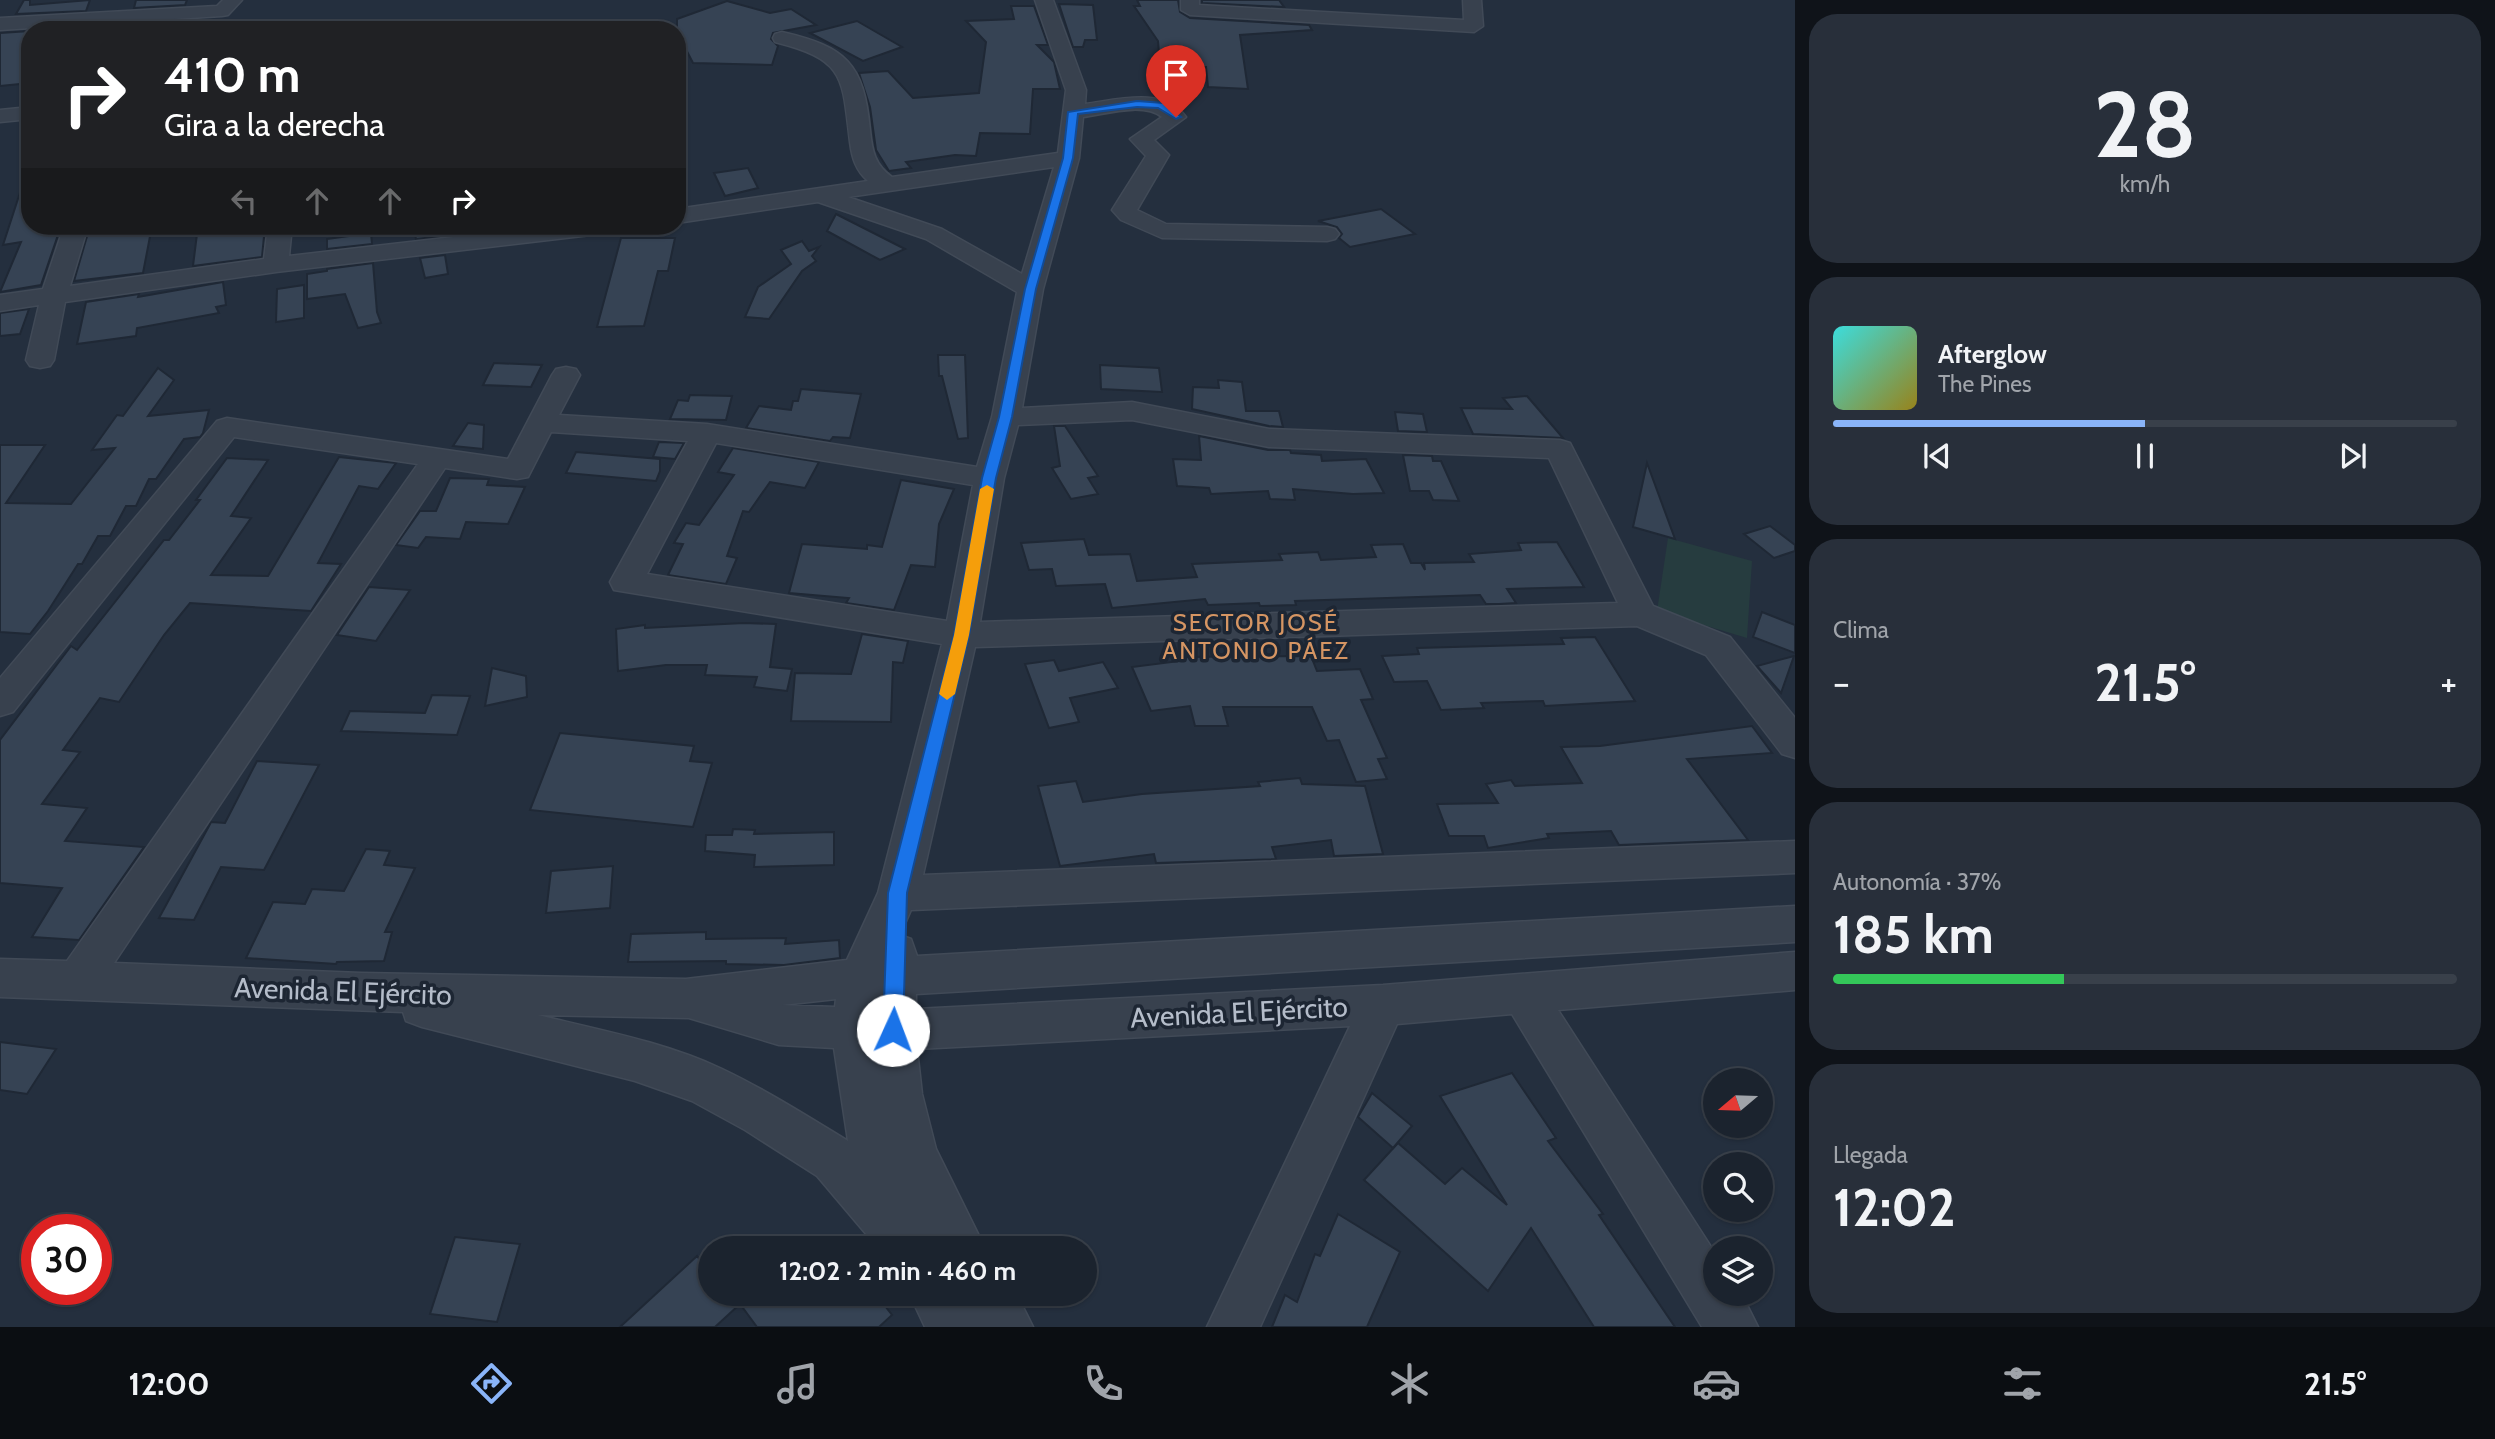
<!DOCTYPE html>
<html lang="es">
<head>
<meta charset="utf-8">
<style>
	:root { --surface:#1b232e; --page:#282f3a; --text:#f1f3f6; --muted:#a0a4aa; --line:#39404a; --accent:#8ab4f8 }
	body { margin:0; font-family:Cabin,sans-serif; background:var(--page); color:var(--text); height:100vh; display:flex; flex-direction:column; font-size:26px; white-space:nowrap }
	* { box-sizing:border-box; margin:0 }
	p { font-size:23px; color:var(--muted) }
	.icon { flex:none; width:38px; height:38px; fill:none; stroke:currentColor; stroke-width:2; stroke-linecap:round; stroke-linejoin:round }
	.map { position:relative; flex:1; overflow:hidden }
	.drawer { display:flex; flex-direction:column; gap:14px; padding:14px; background:#0f1319; width:700px }
	.drawer>* { flex:none }
	.banner { position:absolute; left:21px; top:21px; width:665px; height:214px; border-radius:28px; box-shadow:0 2px 5px #0004,0 0 0 2px var(--line); background:#202124; color:#fff; overflow:hidden }
	.needle { width:46px; rotate:251deg }
	.buttons { position:absolute; left:1703px; top:1068px; display:grid; gap:14px }
	.buttons a { display:grid; place-items:center; width:70px; height:70px; border-radius:50%; background:var(--surface); box-shadow:0 2px 5px #0004,0 0 0 2px var(--line); font-size:35px }
	.speed { position:absolute; left:21px; top:1214px; display:flex; gap:14px; font-size:35px; font-weight:700; text-align:center }
	.speed>* { display:grid; place-content:center; width:91px; height:91px; border-radius:50%; background:var(--surface); box-shadow:0 2px 5px #0004,0 0 0 2px var(--line); line-height:1 }
	.speed .limit { border:10px solid #d22; background:#fff; color:#111 }
	.pin { position:absolute; display:grid; place-items:center; width:60px; height:60px; color:#fff; margin:-72px -30px; border-radius:50% 50% 50% 0; rotate:-45deg; box-shadow:0 0 7px #0007 }
	.pin .icon { rotate:45deg }
	.me { position:absolute; width:77px; margin:-38px; rotate:2deg; stroke-linejoin:round; filter:drop-shadow(0 0 5px #0008) }
	.turn { display:flex; align-items:center; gap:24px; height:147px; padding:0 28px; font-size:32px }
	.turn .icon { width:91px; height:91px; stroke-width:2.5 }
	.turn b { display:block; font-size:49px; line-height:60px }
	.lanes { display:flex; align-items:center; height:66px; padding:0 28px; background:#0003; justify-content:center; gap:35px; direction:ltr }
	.lanes .off { opacity:.35 }
	.big { font-size:52px; font-weight:800; line-height:1.1 }
	.drawer .card { flex:1; display:flex; flex-direction:column; justify-content:center; gap:10px; min-width:0; padding:0 24px; border-radius:28px; background:var(--page) }
	.drawer .dial { align-items:center; gap:0 }
	.dial b { font-size:91px; line-height:1 }
	.song { display:flex; align-items:center; gap:21px }
	.cover { width:84px; height:84px; border-radius:10px; background:linear-gradient(135deg,hsl(180 70% 55%),hsl(50 70% 35%)) }
	.played { height:7px; border-radius:4px; background:linear-gradient(90deg,var(--accent) 50%,var(--line) 50%) }
	.keys { display:flex; justify-content:space-around; direction:ltr }
	.heat { display:flex; justify-content:space-between; align-items:center; font-size:38px; direction:ltr }
	.charge { height:10px; border-radius:5px; background:linear-gradient(90deg,#34c759 37%,var(--line) 0) }
	.trip { position:absolute; left:698px; top:1236px; width:399px; height:70px; border-radius:35px; background:var(--surface); box-shadow:0 2px 5px #0004,0 0 0 2px var(--line); font-weight:800; line-height:70px; text-align:center }
	.tab-bar { display:flex; height:112px; justify-content:space-around; align-items:center; background:#0b0e12; color:var(--muted) }
	.tab-bar .icon { width:49px; height:49px }
	.tab-bar .selected { color:var(--accent) }
	.tab-bar b { font-size:32px; color:var(--text) }
	main { display:flex; flex:1; min-height:0 }
	.map>svg:first-child { display:block }
	.green { fill:#263c3f }
	.building { fill:#364354; stroke:#1f2835; stroke-width:2 }
	.lines { fill:none; stroke-linecap:round; stroke-linejoin:round }
	.minor-casing { stroke:#414a57; stroke-width:3 }
	.minor { fill:#38414e; fill-rule:evenodd }
	.route { fill:#1a73e8; stroke:#114b97; stroke-width:2 }
	.slow { fill:#f59e0b }
	.labels { text-anchor:middle; stroke-width:7; stroke-linejoin:round; paint-order:stroke }
	.neighbourhood-label { font-size:24px; letter-spacing:2px; fill:#d59563; stroke:#1d2633 }
	.near-street-label { font-size:28px; fill:#b4bcc9; stroke:#1d2633 }
</style>
</head>
<body>
<main>
<div class="map">
<svg width="1795" height="1327" viewBox="0 0 1795 1327">
	<rect width="100%" height="100%" fill="#242f3e"/>
	<polygon class="green" points="1668,538 1752,561 1747,638 1657,611"/>
	<g class="building">
		<polygon points="24,0 30,0 30,5 90,0 86,11 16,14"/>
		<polygon points="136,0 187,0 185,5 134,8"/>
		<polygon points="1137,0 1178,0 1180,12 1190,18 1309,25 1312,30 1240,35 1248,89 1208,87 1206,67 1160,66 1158,41 1134,6 1140,6"/>
		<polygon points="1202,0 1279,0 1284,7 1202,3"/>
		<polygon points="727,1 770,13 791,9 816,25 773,33 771,39 778,46 772,65 693,63 677,32 677,19"/>
		<polygon points="1059,4 1093,5 1097,40 1085,40 1083,47 1073,47"/>
		<polygon points="1011,6 1034,6 1048,45 1037,45 1054,62 1060,89 1033,89 1030,134 980,133 976,156 955,155 906,162 911,168 889,171 876,150 870,107 859,73 888,71 913,98 979,93 986,42 966,21 1014,19"/>
		<polygon points="857,21 902,47 863,61 810,33"/>
		<polygon points="30,31 30,83 0,86 0,33"/>
		<polygon points="748,168 758,188 725,196 714,173"/>
		<polygon points="27,171 30,171 30,226 61,226 41,285 0,292 21,242 3,245"/>
		<polygon points="1381,209 1415,234 1350,247 1339,238 1342,234 1337,227 1318,221"/>
		<polygon points="836,214 905,249 880,260 827,231"/>
		<polygon points="90,226 152,226 143,273 74,281"/>
		<polygon points="198,226 265,226 262,257 193,266"/>
		<polygon points="413,226 442,226 443,236 416,239"/>
		<polygon points="371,233 372,244 327,249 327,239"/>
		<polygon points="621,238 675,238 668,271 658,271 644,326 597,327"/>
		<polygon points="802,241 809,251 819,247 812,256 816,261 802,271 769,319 745,317 758,287 791,264 781,250"/>
		<polygon points="445,255 448,274 425,278 420,258"/>
		<polygon points="373,263 377,312 381,323 358,328 345,294 307,299 307,274 327,271 327,269"/>
		<polygon points="223,282 226,305 216,307 219,313 137,328 136,336 77,344 86,302 139,294 138,297"/>
		<polygon points="304,285 304,318 276,322 277,289"/>
		<polygon points="29,309 20,334 0,336 0,313"/>
		<polygon points="938,355 965,355 968,438 958,439 942,376 939,376"/>
		<polygon points="494,363 542,365 531,387 483,385"/>
		<polygon points="1100,365 1159,368 1162,392 1101,389"/>
		<polygon points="158,368 174,380 148,416 209,410 203,433 200,437 184,439 156,479 149,479 136,506 126,506 110,536 98,536 82,564 78,564 48,611 30,634 0,632 0,445 45,445 6,503 71,504 115,448 92,450 117,415 123,416"/>
		<polygon points="1218,380 1242,382 1246,411 1279,411 1283,427 1269,426 1192,409 1193,387 1219,388"/>
		<polygon points="801,389 861,394 850,438 833,437 830,441 746,428 759,406 791,410 793,401 798,401"/>
		<polygon points="690,395 732,396 726,420 670,419 678,400 688,401"/>
		<polygon points="1527,396 1563,438 1473,434 1461,408 1512,409 1503,398"/>
		<polygon points="1395,412 1423,414 1427,432 1398,431"/>
		<polygon points="468,423 484,425 483,449 453,446"/>
		<polygon points="1054,426 1065,426 1098,476 1088,478 1098,494 1071,499 1052,468 1060,466"/>
		<polygon points="1199,436 1268,450 1290,450 1291,453 1321,455 1322,461 1366,459 1384,493 1353,494 1293,489 1295,500 1270,499 1268,491 1211,494 1209,488 1177,486 1173,459 1201,460"/>
		<polygon points="659,442 684,443 675,459 653,457"/>
		<polygon points="733,448 819,462 805,488 770,482 749,512 743,511 727,556 737,558 726,584 668,575 683,544 674,543 686,523 699,525 734,475 718,472"/>
		<polygon points="576,452 660,459 660,471 656,481 566,473"/>
		<polygon points="1403,455 1432,456 1433,461 1441,461 1459,501 1433,500 1429,491 1410,491"/>
		<polygon points="339,457 396,463 378,489 359,486 318,563 341,564 311,611 190,603 164,635 119,702 100,698 63,750 80,752 42,804 87,808 65,841 144,847 79,940 32,937 62,888 0,883 0,740 71,646 77,650 164,540 169,540 200,500 196,500 227,458 268,460 231,516 251,518 211,575 268,576"/>
		<polygon points="1647,463 1675,539 1633,527"/>
		<polygon points="450,478 489,479 487,485 525,487 508,524 466,522 460,539 426,537 418,548 396,545 420,511 436,511"/>
		<polygon points="901,480 954,489 939,524 935,567 911,565 894,610 846,603 849,598 789,593 802,544 867,549 867,545 882,547"/>
		<polygon points="1770,526 1795,545 1795,551 1774,558 1744,534"/>
		<polygon points="1084,539 1089,555 1130,554 1137,581 1197,577 1192,564 1282,560 1279,554 1318,552 1321,560 1376,557 1371,545 1403,544 1411,563 1421,563 1425,570 1424,563 1474,562 1469,554 1521,550 1518,543 1557,542 1584,587 1507,589 1516,603 1499,604 1486,604 1480,595 1295,601 1296,605 1260,606 1259,603 1208,605 1205,599 1112,608 1105,584 1056,586 1052,569 1029,570 1021,543"/>
		<polygon points="369,587 410,590 376,641 337,635"/>
		<polygon points="1762,612 1795,625 1795,653 1753,637"/>
		<polygon points="744,623 776,624 770,667 792,669 787,691 754,687 757,677 705,675 707,665 666,665 618,671 616,629 645,625 645,628"/>
		<polygon points="862,634 908,641 903,663 893,662 891,722 791,721 795,673 851,674"/>
		<polygon points="1595,637 1635,701 1545,706 1543,701 1481,703 1484,708 1441,710 1427,681 1394,682 1382,656 1419,654 1417,648 1564,644 1561,638"/>
		<polygon points="1311,656 1317,671 1360,669 1373,699 1361,700 1387,758 1378,759 1387,779 1356,782 1339,740 1327,741 1312,707 1223,707 1228,726 1195,726 1190,706 1151,711 1132,667 1180,661 1179,657"/>
		<polygon points="1794,656 1781,693 1757,666"/>
		<polygon points="1054,660 1059,671 1103,662 1118,688 1070,698 1079,722 1049,728 1025,664"/>
		<polygon points="492,668 526,676 527,697 485,706"/>
		<polygon points="432,695 470,696 457,735 341,731 350,711 425,713"/>
		<polygon points="1752,726 1772,753 1687,759 1748,840 1619,845 1611,831 1547,834 1549,838 1488,848 1484,836 1449,836 1437,804 1498,803 1486,784 1511,780 1515,786 1582,783 1561,747 1600,746"/>
		<polygon points="560,733 694,746 690,761 712,763 693,827 530,810"/>
		<polygon points="257,761 319,765 264,870 221,867 194,920 159,918 209,826 211,822 225,823"/>
		<polygon points="1300,778 1302,784 1365,786 1383,854 1334,856 1331,840 1272,847 1276,859 1156,863 1154,854 1060,866 1038,786 1076,781 1083,802 1142,794 1260,786 1258,782"/>
		<polygon points="733,829 755,830 754,834 834,832 834,865 754,867 755,855 705,851 706,835 732,835"/>
		<polygon points="366,849 390,851 384,865 415,868 385,932 392,932 384,961 337,962 336,964 246,958 273,902 305,904 312,889 344,891"/>
		<polygon points="613,866 610,908 546,913 551,871"/>
		<polygon points="706,932 706,939 786,938 785,944 839,940 840,958 784,965 726,964 726,961 628,962 631,934"/>
		<polygon points="0,1042 56,1049 27,1094 0,1090"/>
		<polygon points="1512,1073 1556,1138 1548,1141 1603,1214 1599,1215 1675,1327 1594,1327 1531,1228 1488,1291 1364,1180 1398,1143 1445,1184 1462,1168 1507,1205 1440,1096"/>
		<polygon points="1372,1093 1412,1126 1393,1148 1358,1117"/>
		<polygon points="1338,1214 1400,1252 1367,1327 1272,1327 1285,1295 1297,1302 1315,1254 1320,1256"/>
		<polygon points="455,1237 520,1244 497,1322 430,1314"/>
		<polygon points="697,1256 710,1273 710,1293 875,1293 892,1315 879,1327 757,1327 740,1304 715,1327 620,1327"/>
	</g>
	<g class="lines">
		<g class="minor-casing">
			<g id="minor">
				<polygon points="223,0 242,0 228,15 222,16 0,30 0,18 217,6"/>
				<path d="M 1035,0 L 1053,0 L 1086,90 L 1085,104 C 1117,100 1164,86 1186,117 L 1154,140 L 1169,155 L 1137,210 L 1166,224 L 1327,227 L 1335,229 L 1339,234 L 1335,239 L 1327,241 L 1162,238 L 1121,220 L 1112,210 L 1146,156 L 1130,139 L 1162,117 C 1143,102 1106,114 1083,117 L 1079,158 L 1043,289 L 1022,408 L 1132,402 L 1269,429 L 1560,440 L 1570,443 L 1653,606 L 1730,637 L 1795,718 L 1795,758 L 1782,754 L 1706,655 L 1637,626 L 975,647 L 923,875 L 1795,841 L 1795,873 L 911,910 L 900,935 L 911,939 L 917,956 L 1795,906 L 1795,942 L 916,994 L 916,1009 L 1383,985 L 1795,952 L 1795,990 L 1558,1010 L 1715,1253 L 1715,1293 L 1741,1293 L 1758,1327 L 1702,1327 L 1512,1014 L 1397,1024 L 1260,1327 L 1207,1327 L 1350,1026 L 917,1049 L 922,1094 L 936,1149 L 985,1248 L 887,1248 L 872,1241 L 817,1176 L 745,1130 L 692,1101 L 635,1081 L 422,1027 L 406,1021 L 403,1012 L 0,997 L 0,959 L 67,961 L 418,464 L 234,437 L 13,712 L 0,716 L 0,678 L 217,421 L 227,418 L 508,459 L 552,375 L 556,369 L 566,367 L 576,369 L 580,375 L 559,415 L 707,424 L 977,467 L 992,417 L 1017,292 L 926,239 L 818,202 L 677,223 L 677,209 L 868,181 C 856,171 852,158 850,142 C 842,77 846,60 775,42 L 773,38 L 775,34 L 782,32 C 846,47 864,63 870,130 C 872,151 875,165 892,177 L 1058,153 L 1066,90 ZM 1054,167 L 1022,274 L 942,229 L 848,197 ZM 1132,420 L 1269,447 L 1549,458 L 1618,603 L 980,622 L 1004,478 L 1018,425 ZM 551,432 L 688,441 L 610,582 L 614,590 L 942,644 L 878,893 L 847,960 L 686,979 L 361,973 L 114,963 L 445,468 L 517,479 L 528,477 ZM 716,443 L 973,485 L 947,621 L 647,574 ZM 836,999 L 835,1007 L 782,1005 ZM 538,1015 L 689,1018 L 779,1045 L 834,1048 L 848,1141 C 807,1116 766,1090 722,1069 C 665,1042 599,1030 538,1015 Z"/>
				<polygon points="1181,0 1199,0 1199,5 1464,20 1463,0 1481,0 1483,26 1474,32 1190,15 1181,10"/>
				<polygon points="30,107 30,119 0,122 0,110"/>
				<polygon points="64,226 88,226 70,286 264,259 268,226 292,226 289,256 549,226 620,226 616,231 608,233 276,272 65,302 54,360 50,366 40,368 30,366 26,360 39,305 0,311 0,295 43,289"/>
				<polygon points="909,1293 1016,1293 1033,1327 925,1327"/>
			</g>
		</g>
		<use href="#minor" class="minor"/>
	</g>
	<polygon class="route" points="1137,101 1164,103 1181,117 1176,119 1158,108 1137,107 1078,114 1073,158 1036,289 1012,417 996,478 969,635 907,893 903,1030 901,1037 893,1040 886,1037 883,1030 888,893 954,635 982,478 999,417 1025,289 1063,158 1068,112"/>
	<polygon class="slow" points="987,485 994,489 969,635 955,694 947,700 939,694 954,635 980,489"/>
	<g class="labels">
		<g class="neighbourhood-label">
			<text x="1256" y="631">SECTOR JOSÉ<tspan x="1256" dy="28">ANTONIO PÁEZ</tspan></text>
		</g>
		<g class="near-street-label">
			<text transform="translate(343 991) rotate(2)" y="10">Avenida El Ejército</text>
			<text transform="translate(1239 1012) rotate(-3)" y="10">Avenida El Ejército</text>
		</g>
	</g>
</svg>
<div class="buttons">
<a><svg class="needle" viewBox="-14 -14 28 28"><path d="M0-13l5 13h-10z" fill="#e53935"/><path d="M0 13l5-13h-10z" fill="#a0a4aa"/></svg></a>
<a><svg class="icon" aria-label="search" viewBox="0 0 24 24"><circle cx="10" cy="10" r="6"/><path d="M15 15l6 6"/></svg></a>
<a><svg class="icon" aria-label="layers" viewBox="0 0 24 24"><path d="M12 4l9 5-9 5-9-5zM3 14l9 5 9-5"/></svg></a>
</div>
<div class="speed"><div class="limit">30</div></div>
<div class="pin" style="left:1176px;top:117px;background:#d93025"><svg class="icon" aria-label="arrive" viewBox="0 0 24 24"><path d="M6 21V4h12l-3 4 3 4H6"/></svg></div>
<svg class="me" style="left:893px;top:1030px" viewBox="-20 -20 40 40"><circle r="19" fill="#fff"/><path d="M0-13L10 11 0 6-10 11z" fill="#1a73e8"/></svg>
<div class="trip">12:02 · 2 min · 460 m</div>
<div class="banner">
<div class="turn"><svg class="icon" aria-label="right" viewBox="0 0 24 24"><path d="M7 20v-9h11M14 6l5 5-5 5"/></svg><div><b>410 m</b>Gira a la derecha</div></div>
<div class="lanes"><svg class="icon off" aria-label="left" viewBox="0 0 24 24"><path d="M17 20v-9H6M10 6l-5 5 5 5"/></svg><svg class="icon off" aria-label="ahead" viewBox="0 0 24 24"><path d="M12 20V5M6 11l6-6 6 6"/></svg><svg class="icon off" aria-label="ahead" viewBox="0 0 24 24"><path d="M12 20V5M6 11l6-6 6 6"/></svg><svg class="icon" aria-label="right" viewBox="0 0 24 24"><path d="M7 20v-9h11M14 6l5 5-5 5"/></svg></div>
</div>
</div>
<section class="drawer">
<div class="card dial"><b>28</b><p>km/h</p></div>
<div class="card">
<div class="song"><i class="cover"></i><div><b>Afterglow</b><p>The Pines</p></div></div>
<div class="played"></div>
<div class="keys"><svg class="icon" aria-label="previous" viewBox="0 0 24 24"><path d="M18 5L8 12l10 7zM5 5v14"/></svg><svg class="icon" aria-label="pause" viewBox="0 0 24 24"><path d="M8 5v14M16 5v14"/></svg><svg class="icon" aria-label="next" viewBox="0 0 24 24"><path d="M6 5l10 7-10 7zM19 5v14"/></svg></div>
</div>
<div class="card"><p>Clima</p>
<div class="heat"><a>−</a><b class="big">21.5°</b><a>+</a></div>
</div>
<div class="card"><p>Autonomía · 37%</p><b class="big">185 km</b><div class="charge"></div></div>
<div class="card"><p>Llegada</p><b class="big">12:02</b></div>
</section>
</main>
<nav class="tab-bar">
<b>12:00</b>
<svg class="icon selected" aria-label="directions" viewBox="0 0 24 24"><path d="M12 3l9 9-9 9-9-9zM9 14v-3h6M13 9l2 2-2 2"/></svg>
<svg class="icon" aria-label="music" viewBox="0 0 24 24"><path d="M9 18V5l10-2v13"/><circle cx="6" cy="18" r="3"/><circle cx="16" cy="16" r="3"/></svg>
<svg class="icon" aria-label="phone" viewBox="0 0 24 24"><path d="M5 4h4l2 5-3 2q2 4 5 5l2-3 5 2v4C11 20 4 13 5 4z"/></svg>
<svg class="icon" aria-label="climate" viewBox="0 0 24 24"><path d="M12 3v18M4 7l16 10M4 17L20 7"/></svg>
<svg class="icon" aria-label="car" viewBox="0 0 24 24"><path d="M5 17H2v-5l4-1 3-4h7l3 4 3 1v5h-3M9 17h6M6 11h13"/><circle cx="7" cy="17" r="2"/><circle cx="17" cy="17" r="2"/></svg>
<svg class="icon" aria-label="filters" viewBox="0 0 24 24"><path d="M4 7h16M4 17h16"/><circle cx="9" cy="7" r="2"/><circle cx="15" cy="17" r="2"/></svg>
<b>21.5°</b>
</nav>
</body>
</html>
